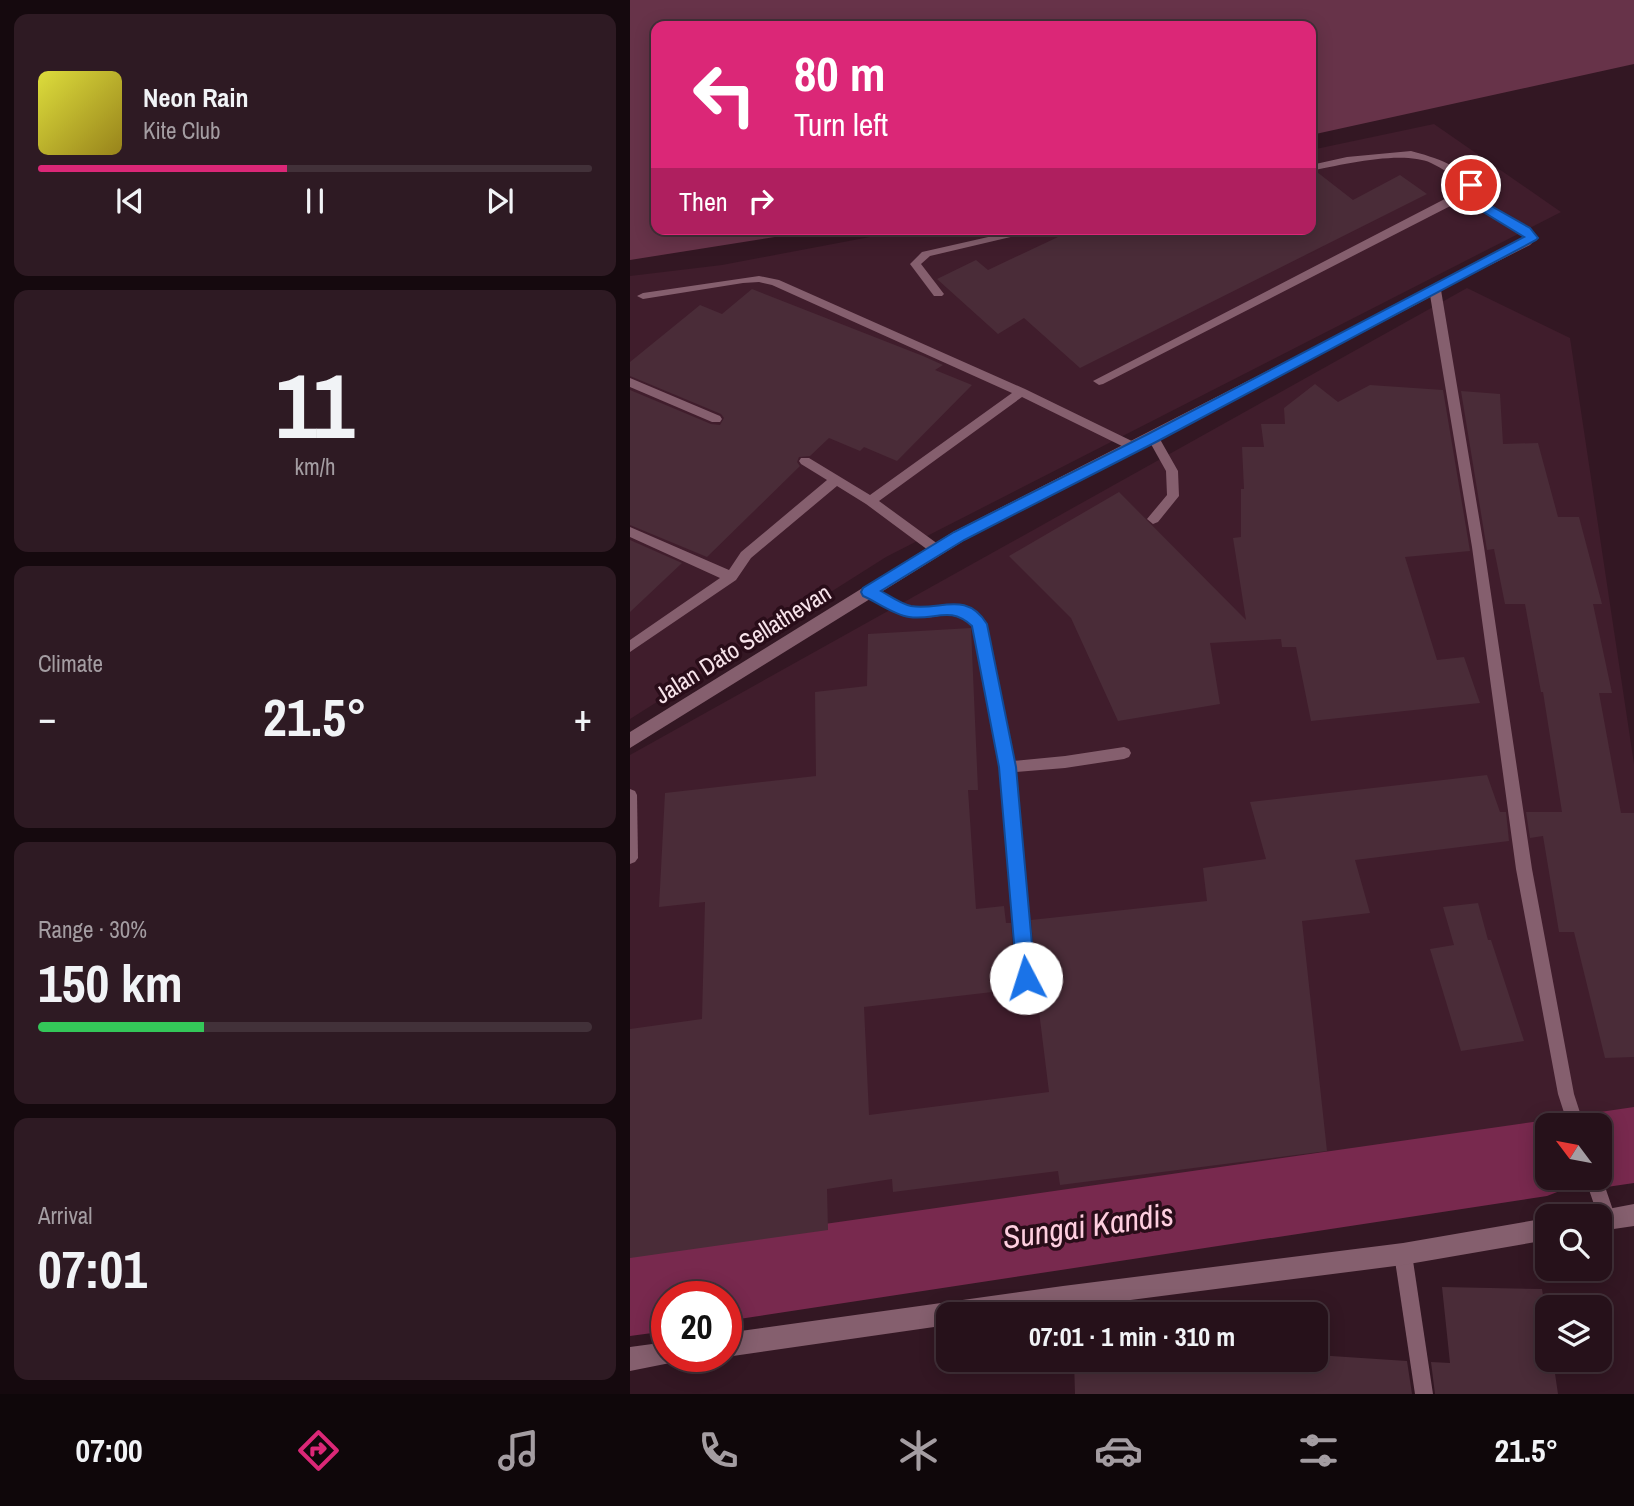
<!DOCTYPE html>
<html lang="en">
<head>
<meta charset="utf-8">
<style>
	:root { --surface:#26111a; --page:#2e1a23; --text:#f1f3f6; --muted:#a49da2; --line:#423139; --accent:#db2777 }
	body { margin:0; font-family:"Archivo Narrow",sans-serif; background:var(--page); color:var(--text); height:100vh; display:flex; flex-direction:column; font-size:26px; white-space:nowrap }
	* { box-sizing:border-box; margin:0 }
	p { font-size:23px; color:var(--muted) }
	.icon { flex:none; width:38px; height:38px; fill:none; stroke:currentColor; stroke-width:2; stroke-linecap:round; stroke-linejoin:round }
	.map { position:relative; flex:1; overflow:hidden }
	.sheet { display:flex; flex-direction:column; gap:14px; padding:14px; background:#15090e; width:630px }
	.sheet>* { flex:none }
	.banner { position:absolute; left:21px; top:21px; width:665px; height:214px; border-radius:14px; box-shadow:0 4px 18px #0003,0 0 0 2px var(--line); background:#db2777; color:#fff; overflow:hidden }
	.needle { width:46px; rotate:302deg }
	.tools { position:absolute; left:905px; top:1113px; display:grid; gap:14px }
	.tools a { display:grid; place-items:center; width:77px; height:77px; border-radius:14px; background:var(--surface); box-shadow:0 4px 18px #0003,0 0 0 2px var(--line); font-size:35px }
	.speed { position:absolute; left:21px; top:1281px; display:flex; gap:14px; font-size:35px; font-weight:700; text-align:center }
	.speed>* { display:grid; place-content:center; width:91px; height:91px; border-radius:50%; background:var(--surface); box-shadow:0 4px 18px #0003,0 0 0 2px var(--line); line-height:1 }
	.speed .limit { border:10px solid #d22; background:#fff; color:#111 }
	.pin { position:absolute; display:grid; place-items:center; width:60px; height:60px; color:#fff; margin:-30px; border:4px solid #fff; border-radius:50%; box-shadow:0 2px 7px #0007 }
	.me { position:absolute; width:77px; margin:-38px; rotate:355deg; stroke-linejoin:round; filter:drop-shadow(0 0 5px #0008) }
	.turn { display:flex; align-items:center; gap:24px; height:147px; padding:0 28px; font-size:32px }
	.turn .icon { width:91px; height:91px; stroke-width:2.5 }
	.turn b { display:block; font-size:49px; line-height:60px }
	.then { display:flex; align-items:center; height:66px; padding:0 28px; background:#0003; gap:14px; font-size:26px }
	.big { font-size:52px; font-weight:700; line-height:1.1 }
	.sheet .tile { flex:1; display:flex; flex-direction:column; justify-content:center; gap:10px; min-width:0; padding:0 24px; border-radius:14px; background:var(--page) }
	.sheet .dial { align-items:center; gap:0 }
	.dial b { font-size:91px; line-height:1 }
	.song { display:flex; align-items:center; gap:21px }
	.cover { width:84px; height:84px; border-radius:10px; background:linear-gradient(135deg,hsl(60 70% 55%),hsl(50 70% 35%)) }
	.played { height:7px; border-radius:4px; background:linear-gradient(90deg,var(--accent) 45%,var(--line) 45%) }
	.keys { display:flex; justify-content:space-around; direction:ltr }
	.heat { display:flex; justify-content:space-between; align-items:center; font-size:38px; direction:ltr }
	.charge { height:10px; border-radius:5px; background:linear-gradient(90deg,#34c759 30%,var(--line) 0) }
	.trip { position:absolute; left:306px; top:1302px; width:392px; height:70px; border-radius:14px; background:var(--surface); box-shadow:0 4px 18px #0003,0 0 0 2px var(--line); font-weight:700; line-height:70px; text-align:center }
	.dock { display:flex; height:112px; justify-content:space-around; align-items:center; background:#0f070a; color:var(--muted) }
	.dock .icon { width:49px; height:49px }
	.dock .active { color:var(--accent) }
	.dock b { font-size:32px; color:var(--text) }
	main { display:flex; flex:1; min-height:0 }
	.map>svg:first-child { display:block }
	.built { fill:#401d2c }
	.green { fill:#673349 }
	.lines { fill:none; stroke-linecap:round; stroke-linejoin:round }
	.river { fill:#78294e; fill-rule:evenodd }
	.building { fill:#4a2c38; fill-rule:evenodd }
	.service { fill:#855f6e; fill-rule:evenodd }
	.minor { fill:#855f6e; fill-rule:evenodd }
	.route { fill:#1a73e8; stroke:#114b97; stroke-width:2 }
	.labels { text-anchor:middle; stroke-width:7; stroke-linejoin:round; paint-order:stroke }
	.street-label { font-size:24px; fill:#f7e3ea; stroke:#290d19 }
	.near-water-label { font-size:32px; font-style:italic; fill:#fecedf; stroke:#290d19 }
</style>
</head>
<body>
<main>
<section class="sheet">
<div class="tile">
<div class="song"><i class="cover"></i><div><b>Neon Rain</b><p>Kite Club</p></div></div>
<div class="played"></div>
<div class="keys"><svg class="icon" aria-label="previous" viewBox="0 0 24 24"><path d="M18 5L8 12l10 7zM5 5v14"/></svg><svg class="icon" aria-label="pause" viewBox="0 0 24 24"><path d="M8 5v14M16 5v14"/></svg><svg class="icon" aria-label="next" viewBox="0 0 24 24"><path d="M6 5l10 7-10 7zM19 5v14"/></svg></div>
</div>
<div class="tile dial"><b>11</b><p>km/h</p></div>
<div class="tile"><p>Climate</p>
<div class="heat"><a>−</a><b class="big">21.5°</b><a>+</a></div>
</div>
<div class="tile"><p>Range · 30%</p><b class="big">150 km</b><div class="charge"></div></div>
<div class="tile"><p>Arrival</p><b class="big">07:01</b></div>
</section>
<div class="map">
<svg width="1004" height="1394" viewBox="0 0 1004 1394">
	<rect width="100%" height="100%" fill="#331723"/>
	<g class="built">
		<polygon points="804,124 931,212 256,557 0,719 0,276 92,265 282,229 681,229 681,150"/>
		<polygon points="837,288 940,338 1004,764 1004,1121 970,1126 917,1125 917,1134 0,1271 0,755"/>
	</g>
	<polygon class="green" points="0,0 1004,0 1004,64 681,135 681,26 26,26 26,229 195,229 0,260"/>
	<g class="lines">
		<polygon class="river" points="1004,1107 1004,1183 970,1188 948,1179 945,1185 917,1196 96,1321 96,1297 37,1297 37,1331 0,1336 0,1252 917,1120 931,1125 917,1125 917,1178 970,1178 970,1125 941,1125 942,1123 970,1112"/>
	</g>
	<g class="building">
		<polygon points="687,172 723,200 770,175 797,194 450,368 394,318 368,334 307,279 346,260 358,270 445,229 681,229 681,173"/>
		<polygon points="122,289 293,356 313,365 305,370 342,385 267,461 234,447 230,451 199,438 180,456 169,457 167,462 170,466 77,557 0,525 0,390 81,424 90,425 94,418 91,414 0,376 0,362 70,305 92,314"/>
		<polygon points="685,384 708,402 740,385 813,390 840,551 775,557 807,660 834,657 850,703 681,721 666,647 652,647 651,639 580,643 590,704 488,721 441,618 379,556 489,492 616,620 603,538 611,537 611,489 614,489 612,447 634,447 631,424 655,424 654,408"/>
		<polygon points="831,391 870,394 873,444 908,443 928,517 949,517 972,604 963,604 982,693 969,693 991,813 1004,813 1004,1057 975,1058 944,932 929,932 913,836 900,838 896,812 932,812 913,692 911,692 895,604 875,604 864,549 857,550"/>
		<polygon points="0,540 52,563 0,612"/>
		<path d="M 341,628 L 348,790 L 338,790 L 346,909 L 374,906 L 376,923 L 381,923 L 385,978 L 389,985 L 403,985 L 406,979 L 401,920 L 577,901 L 573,868 L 636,859 L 620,802 L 857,775 L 870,812 L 876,812 L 879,841 L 725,860 L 740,913 L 672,921 L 697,1151 L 430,1185 L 428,1171 L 263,1192 L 262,1179 L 197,1189 L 198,1230 L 0,1258 L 0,1029 L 72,1019 L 75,902 L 29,907 L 35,793 L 186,776 L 185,692 L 237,686 L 238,634 ZM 406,987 L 419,1092 L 239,1115 L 234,1007 Z"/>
		<polygon points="848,903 858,940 861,940 894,1041 831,1051 800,949 824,945 813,907"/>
		<polygon points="812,1287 912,1289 917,1322 917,1360 923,1360 928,1394 805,1394 801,1362 820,1363"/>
		<polygon points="686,1355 777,1361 782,1394 445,1394 444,1360 686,1360"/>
	</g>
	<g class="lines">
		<g class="service">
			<path d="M 781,151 C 804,157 836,167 847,189 L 841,195 L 899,229 L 907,238 L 900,245 L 811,290 L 854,547 L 902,869 L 944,1094 L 954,1125 L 938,1125 L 928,1094 L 886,869 L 842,547 L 799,289 L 896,238 L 834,199 L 473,384 L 469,385 L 463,381 L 836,188 L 834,183 C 823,176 812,168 801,163 C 772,150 711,165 681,171 L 681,165 L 717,157 Z"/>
			<polygon points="393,229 414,229 300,256 291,264 314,294 312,296 304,296 280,264 292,252"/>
			<polygon points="129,276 149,280 395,389 508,444 510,447 508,450 500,450 392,397 249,501 312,547 313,550 312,553 302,553 236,504 207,486 121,558 106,580 0,652 0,640 90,578 0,537 0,527 99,570 111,552 197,480 171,464 169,461 171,458 179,458 240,495 382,393 142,285 129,282 113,283 13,299 7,296 13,293"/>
			<polygon points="0,378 90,416 92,419 90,422 82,422 0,387"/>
			<polygon points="523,433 527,434 548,471 549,496 528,522 523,524 517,519 537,495 536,471 517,437"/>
			<path d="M 239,587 C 253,592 265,603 279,607 C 312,615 318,592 354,620 L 383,761 L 435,756 L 494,747 L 499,749 L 501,753 L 499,757 L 494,759 L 435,768 L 385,772 L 404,978 L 402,983 L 396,985 L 390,983 L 388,978 L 370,767 L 343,626 C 316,605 307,622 280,617 C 263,614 249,603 234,595 L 232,592 Z"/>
			<polygon points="0,789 5,791 7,795 8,858 5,862 0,864"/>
			<polygon points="970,1172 986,1219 983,1225 977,1228 971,1225 955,1178 970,1178"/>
			<polygon points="773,1245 779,1248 782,1254 803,1394 785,1394 764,1254 767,1248"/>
		</g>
		<g class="minor">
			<polygon points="805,285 812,289 810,292 335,540 0,748 0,732 323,532"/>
			<polygon points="1004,1204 1004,1226 970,1231 970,1216 961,1216 962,1212"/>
			<polygon points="917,1218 917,1240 773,1265 392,1314 318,1314 318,1325 96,1357 95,1356 96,1333 433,1286 773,1243"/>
			<polygon points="37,1342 37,1356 48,1356 45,1362 0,1371 0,1347"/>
		</g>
	</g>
	<path class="route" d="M 841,182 L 846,183 L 848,190 L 842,195 L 900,228 L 908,238 L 906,240 L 528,441 L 334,540 L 251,591 C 260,596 271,604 281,606 C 310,611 336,590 357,624 L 386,767 L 405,978 L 402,983 L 396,986 L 389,983 L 387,978 L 369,767 L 342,626 C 319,605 305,621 279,617 C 264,615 247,602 233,596 L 231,592 L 233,588 L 324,532 L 518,434 L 894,237 L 829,197 L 829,192 Z"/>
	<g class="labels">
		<g class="street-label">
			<text transform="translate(113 644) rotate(-32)" y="8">Jalan Dato Sellathevan</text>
		</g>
		<g class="near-water-label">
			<text transform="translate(458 1226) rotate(-8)" y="11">Sungai Kandis</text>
		</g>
	</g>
</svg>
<div class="tools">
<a><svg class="needle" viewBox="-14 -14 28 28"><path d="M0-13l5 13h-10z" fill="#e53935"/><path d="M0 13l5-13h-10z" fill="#a49da2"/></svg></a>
<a><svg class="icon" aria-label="search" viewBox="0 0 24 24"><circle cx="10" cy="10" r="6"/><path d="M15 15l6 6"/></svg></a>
<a><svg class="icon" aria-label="layers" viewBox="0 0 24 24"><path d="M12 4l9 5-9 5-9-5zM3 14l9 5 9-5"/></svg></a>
</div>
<div class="speed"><div class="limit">20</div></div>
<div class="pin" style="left:841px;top:185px;background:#d93025"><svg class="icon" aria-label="arrive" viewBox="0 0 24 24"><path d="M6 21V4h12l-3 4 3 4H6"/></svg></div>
<svg class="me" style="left:396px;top:978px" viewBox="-20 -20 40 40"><circle r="19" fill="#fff"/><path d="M0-13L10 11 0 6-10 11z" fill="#1a73e8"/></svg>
<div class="trip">07:01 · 1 min · 310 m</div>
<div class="banner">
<div class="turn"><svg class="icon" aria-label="left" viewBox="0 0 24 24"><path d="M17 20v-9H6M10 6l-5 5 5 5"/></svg><div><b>80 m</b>Turn left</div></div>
<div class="then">Then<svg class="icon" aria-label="right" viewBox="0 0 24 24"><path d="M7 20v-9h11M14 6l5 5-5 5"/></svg></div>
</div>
</div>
</main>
<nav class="dock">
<b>07:00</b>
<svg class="icon active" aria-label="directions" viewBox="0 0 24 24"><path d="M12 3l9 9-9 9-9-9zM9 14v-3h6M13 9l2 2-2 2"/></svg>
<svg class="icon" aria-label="music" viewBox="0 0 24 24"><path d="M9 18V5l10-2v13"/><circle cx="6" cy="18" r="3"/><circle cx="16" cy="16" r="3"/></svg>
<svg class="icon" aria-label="phone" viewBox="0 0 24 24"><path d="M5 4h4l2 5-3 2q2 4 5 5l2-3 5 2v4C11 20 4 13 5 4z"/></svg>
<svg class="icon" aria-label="climate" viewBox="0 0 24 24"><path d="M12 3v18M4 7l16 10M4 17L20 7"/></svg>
<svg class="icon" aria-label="car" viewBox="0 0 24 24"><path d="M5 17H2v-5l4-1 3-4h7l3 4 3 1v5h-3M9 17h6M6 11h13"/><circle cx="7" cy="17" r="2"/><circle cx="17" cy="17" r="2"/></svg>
<svg class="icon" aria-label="filters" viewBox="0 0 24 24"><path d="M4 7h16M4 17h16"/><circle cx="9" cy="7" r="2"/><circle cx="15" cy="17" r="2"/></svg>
<b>21.5°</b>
</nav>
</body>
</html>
